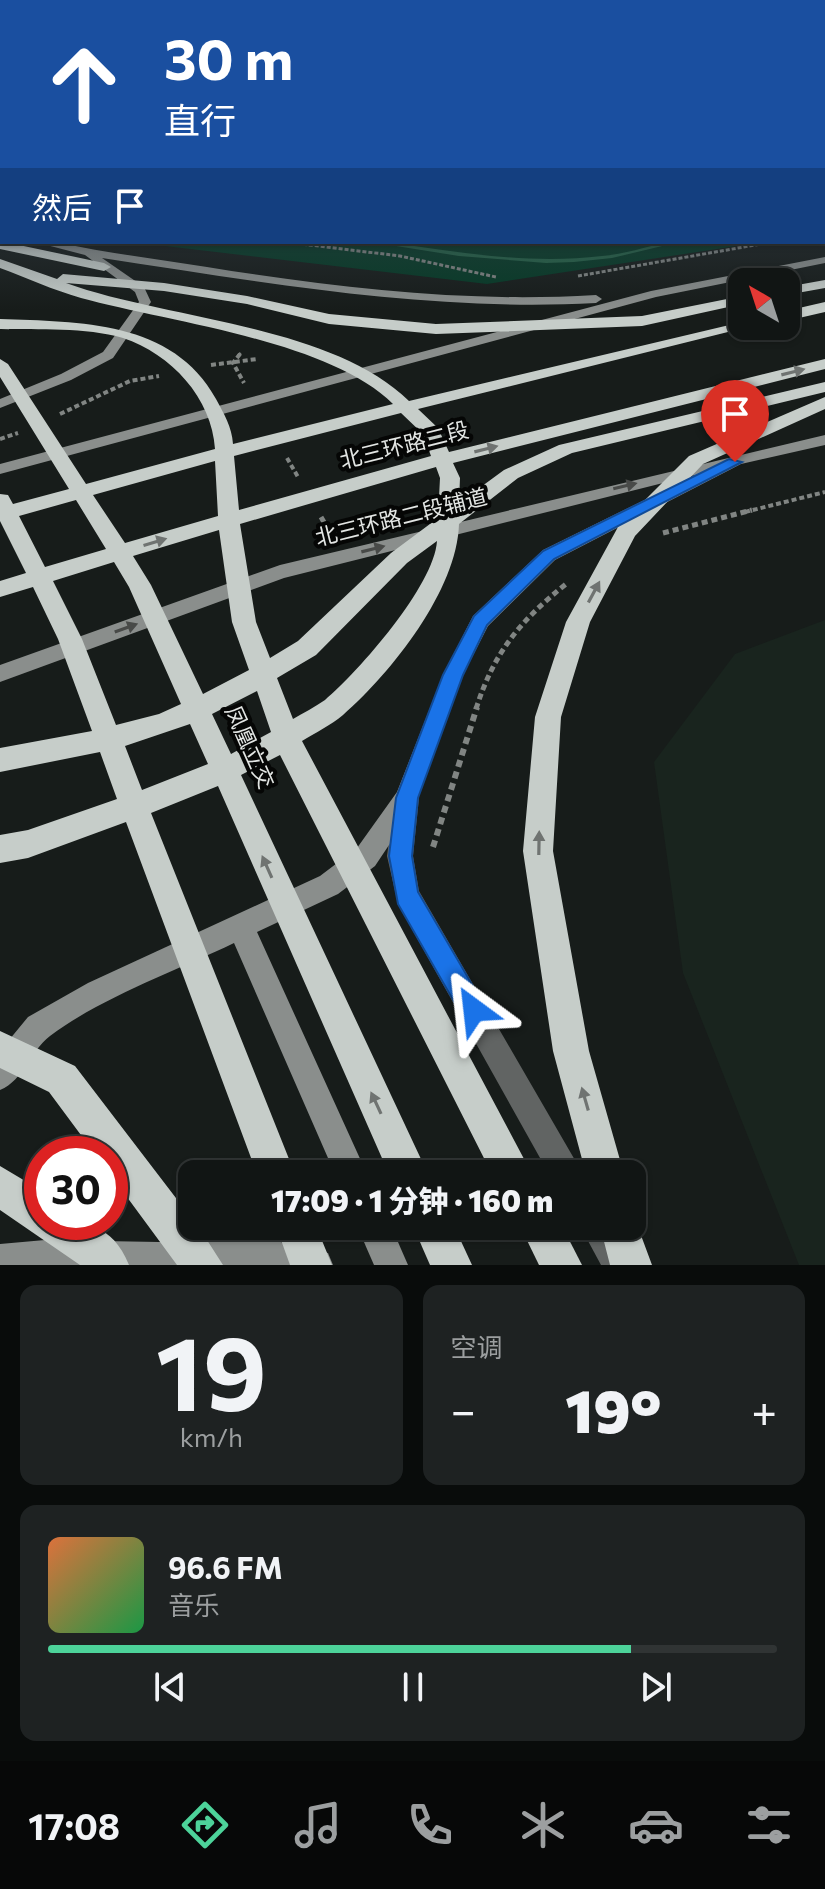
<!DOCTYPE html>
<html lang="zh">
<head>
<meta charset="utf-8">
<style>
	:root { --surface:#111514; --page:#1e2222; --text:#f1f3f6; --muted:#9c9fa0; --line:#303434; --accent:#4dd39a }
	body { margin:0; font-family:Commissioner,"Noto Sans SC",sans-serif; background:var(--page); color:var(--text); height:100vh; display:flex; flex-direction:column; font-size:30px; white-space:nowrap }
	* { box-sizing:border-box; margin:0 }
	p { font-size:26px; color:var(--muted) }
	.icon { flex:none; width:44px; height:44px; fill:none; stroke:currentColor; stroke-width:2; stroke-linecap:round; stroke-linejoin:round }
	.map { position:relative; height:1265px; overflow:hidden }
	.details { display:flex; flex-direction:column; gap:20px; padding:20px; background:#090c0b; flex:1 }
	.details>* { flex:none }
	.banner { position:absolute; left:0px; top:0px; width:826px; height:244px; box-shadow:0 2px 6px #0004,0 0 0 2px var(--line); background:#1a4fa0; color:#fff; overflow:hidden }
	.needle { width:52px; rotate:321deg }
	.buttons { position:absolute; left:728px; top:268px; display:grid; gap:16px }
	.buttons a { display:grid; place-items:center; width:72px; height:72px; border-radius:16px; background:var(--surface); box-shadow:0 2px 6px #0004,0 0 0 2px var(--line); font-size:40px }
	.speed { position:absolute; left:24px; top:1136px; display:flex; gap:16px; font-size:40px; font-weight:700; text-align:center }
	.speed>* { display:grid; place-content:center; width:104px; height:104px; border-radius:50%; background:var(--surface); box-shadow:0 2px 6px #0004,0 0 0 2px var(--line); line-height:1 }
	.speed .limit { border:12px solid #d22; background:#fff; color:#111 }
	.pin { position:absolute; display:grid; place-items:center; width:68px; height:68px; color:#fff; margin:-82px -34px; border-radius:50% 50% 50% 0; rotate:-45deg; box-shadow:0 0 8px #0007 }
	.pin .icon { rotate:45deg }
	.me { position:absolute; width:88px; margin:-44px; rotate:330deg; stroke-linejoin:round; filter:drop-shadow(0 0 6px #0008) }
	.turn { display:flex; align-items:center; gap:28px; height:168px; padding:0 32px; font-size:36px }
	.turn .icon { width:104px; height:104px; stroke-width:2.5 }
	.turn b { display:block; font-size:56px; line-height:68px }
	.then { display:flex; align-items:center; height:76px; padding:0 32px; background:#0003; gap:16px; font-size:30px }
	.big { font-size:60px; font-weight:800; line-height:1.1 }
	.details .tile { flex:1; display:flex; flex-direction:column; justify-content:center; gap:12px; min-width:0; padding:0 28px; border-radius:16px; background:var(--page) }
	.details .dial { align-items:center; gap:0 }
	.dial b { font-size:104px; line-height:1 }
	.song { display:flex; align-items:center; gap:24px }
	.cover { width:96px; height:96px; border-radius:12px; background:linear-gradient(135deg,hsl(20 70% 55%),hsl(140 70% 35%)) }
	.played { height:8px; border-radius:4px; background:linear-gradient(90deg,var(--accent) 80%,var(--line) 80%) }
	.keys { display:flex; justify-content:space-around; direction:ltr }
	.heat { display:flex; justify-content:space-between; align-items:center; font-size:44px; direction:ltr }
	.details .tiles { flex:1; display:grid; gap:20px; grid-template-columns:1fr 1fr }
	.tile:last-child { grid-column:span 2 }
	.trip { position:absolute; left:178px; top:1160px; width:468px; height:80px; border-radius:16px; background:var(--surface); box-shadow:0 2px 6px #0004,0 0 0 2px var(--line); font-weight:800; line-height:80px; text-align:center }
	.tabs { display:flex; height:128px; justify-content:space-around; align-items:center; background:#070808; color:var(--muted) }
	.tabs .icon { width:56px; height:56px }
	.tabs .current { color:var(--accent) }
	.tabs b { font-size:36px; color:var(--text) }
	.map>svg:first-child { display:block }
	.built { fill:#19241e }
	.green { fill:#063a26 }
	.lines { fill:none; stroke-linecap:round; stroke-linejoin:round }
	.stream { fill:#256247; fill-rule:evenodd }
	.path-far3 { stroke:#818583; stroke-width:3; stroke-dasharray:4 2; stroke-linecap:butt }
	.path-far2 { stroke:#818583; stroke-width:4; stroke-dasharray:5 3; stroke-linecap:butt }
	.path-far1 { stroke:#818583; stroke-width:5; stroke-dasharray:6 4; stroke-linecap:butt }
	.path { stroke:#818583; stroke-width:6; stroke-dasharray:7 5; stroke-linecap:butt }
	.street { fill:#616463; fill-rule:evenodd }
	.secondary { fill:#8a8e8c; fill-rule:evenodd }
	.highway { fill:#c6cdc9; fill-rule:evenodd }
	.oneway { fill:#6f7371 }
	.oneway2 { fill:#484a48 }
	.route { fill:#1a73e8; stroke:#114b97; stroke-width:2 }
	.labels { text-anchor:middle; stroke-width:8; stroke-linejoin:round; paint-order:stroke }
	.street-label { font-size:22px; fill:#e3e6e4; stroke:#050605 }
</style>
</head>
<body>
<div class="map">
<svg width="825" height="1265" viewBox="0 0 825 1265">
	<rect width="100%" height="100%" fill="#171c1a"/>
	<polygon class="built" points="825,620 825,1265 799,1265 683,973 654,762 735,654"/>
	<polygon class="green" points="131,242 763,242 487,284"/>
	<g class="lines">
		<g class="stream">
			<rect x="0" y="158" width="2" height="3"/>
			<rect x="824" y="208" width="1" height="4"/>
			<path d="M 371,242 L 386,242 C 457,252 529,265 602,256 C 624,254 646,247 668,242 L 679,242 L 612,258 L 574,262 L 546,263 L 459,256 Z"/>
		</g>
		<g class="path-far3">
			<polyline points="285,242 400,256 496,277"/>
			<polyline points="578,276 761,244 797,243"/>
			<polyline points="238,356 242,352"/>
		</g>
		<g class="path-far2">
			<polyline points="240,354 233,363 244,383"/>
			<polyline points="211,365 257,359"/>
			<polyline points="60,414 130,381 159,376"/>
			<polyline points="0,439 18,433"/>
			<polyline points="287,458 298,477"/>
			<polyline points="745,512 825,492"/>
		</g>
		<g class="path-far1">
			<polyline points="321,517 332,536"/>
			<polyline points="663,533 752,510"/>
			<path d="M 476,709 C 494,652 520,621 566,584"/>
		</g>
		<polyline class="path" points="433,847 477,707"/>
		<g class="street">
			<polygon points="407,787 415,790 419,798 413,856 419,891 583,1174 549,1174 398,904 387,856 395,798 399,790"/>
			<polygon points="580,1226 616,1226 637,1265 601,1265"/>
		</g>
		<g class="secondary">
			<rect x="0" y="224" width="2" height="7"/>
			<path d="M 35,242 L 56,242 C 106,253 157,259 207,267 C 337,288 464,303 596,295 L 602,299 L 596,303 C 429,312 267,283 102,258 L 144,287 L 151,302 L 113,358 L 71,380 L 0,408 L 0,399 L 61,374 L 103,352 L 139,302 L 135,292 L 85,255 Z"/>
			<polygon points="825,257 825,263 656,297 0,474 0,464 651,291"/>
			<path d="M 825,435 L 825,445 L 741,464 L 555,560 L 488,626 L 463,675 L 415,806 L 375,866 L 338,894 L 257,932 L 367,1174 L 335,1174 L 234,943 C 176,971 102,997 50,1036 C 30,1051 24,1080 0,1090 L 0,1051 L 28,1017 L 88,983 L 320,876 L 357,848 L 397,792 L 443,675 L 473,616 L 543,550 L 695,475 L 284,578 L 0,682 L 0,665 L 280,565 Z"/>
			<polygon points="357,1226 391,1226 408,1265 374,1265"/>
			<polygon points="255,1236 328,1253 333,1265 0,1265 0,1244 45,1240 159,1242"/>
		</g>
		<g class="highway">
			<polygon points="0,241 104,263 111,267 104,271 0,249"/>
			<path d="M 0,259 L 57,279 L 63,274 L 164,283 L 247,296 L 329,314 L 436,324 L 642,316 L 742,296 L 742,304 L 642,326 L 436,334 L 329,324 L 247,304 L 164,291 L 66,283 C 168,320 330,324 409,401 L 742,322 L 742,326 L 752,326 L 418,409 L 438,428 L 449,452 L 825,359 L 825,369 L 453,463 L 460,478 L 459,503 L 504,470 L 559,445 L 825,382 L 825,392 L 572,453 L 518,478 L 459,524 C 457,590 392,672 343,715 C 331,725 315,733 302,741 L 532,1174 L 492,1174 L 280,755 L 241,775 L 428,1174 L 389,1174 L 218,786 L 151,813 L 295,1174 L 257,1174 L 126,822 L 28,858 L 0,863 L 0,835 L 28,830 L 117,799 L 100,752 L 0,772 L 0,748 L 92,731 L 58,639 L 33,587 L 0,597 L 0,581 L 26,573 L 0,521 L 0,494 L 8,495 L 13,504 L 69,489 L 0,377 L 0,359 L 8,364 L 86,484 L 215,449 C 212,398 171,354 123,338 C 85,327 39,330 0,329 L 0,319 C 79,322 173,320 216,399 C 224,414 232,427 233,444 L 393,404 C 328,340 168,322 81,298 C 53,290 27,278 0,268 ZM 401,413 L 423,434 L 431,456 L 239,510 L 234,456 ZM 215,461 L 218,516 L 125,543 L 93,495 ZM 436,467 L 440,478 L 438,518 L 391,553 L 298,641 L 270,658 L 256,622 L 240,524 ZM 76,500 L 106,549 L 45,567 L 19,516 ZM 219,530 L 232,622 L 249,670 L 203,694 L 151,585 L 133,556 ZM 437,541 C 434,586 359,671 325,700 C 315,707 303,713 293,719 L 277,678 L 316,655 L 407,563 ZM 114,562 L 129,587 L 181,704 L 159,714 L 116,725 L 82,639 L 53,581 ZM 257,691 L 271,732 L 231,754 L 212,714 ZM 190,724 L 208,764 L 142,790 L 125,746 Z"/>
			<polygon points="825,280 825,288 786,295 786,287"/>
			<polygon points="825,302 825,312 786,321 786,311"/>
			<polygon points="825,397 825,409 703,464 635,536 590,622 561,717 553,851 589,1051 624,1174 586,1174 553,1051 523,851 535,717 566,622 618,527 689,456"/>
			<polygon points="0,1031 75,1066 192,1219 192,1226 198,1226 223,1265 177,1265 110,1174 110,1154 95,1154 49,1092 0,1068"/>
			<path d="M 0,1166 L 42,1191 L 42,1222 C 83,1222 111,1221 129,1265 L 80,1265 L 0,1210 Z"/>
			<polygon points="632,1211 652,1265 610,1265 600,1226 632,1226"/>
			<polygon points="276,1226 316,1226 332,1265 290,1265"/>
			<polygon points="413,1226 454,1226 472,1265 430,1265"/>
			<polygon points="520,1226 562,1226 582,1265 539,1265"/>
		</g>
	</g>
	<defs><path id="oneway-solid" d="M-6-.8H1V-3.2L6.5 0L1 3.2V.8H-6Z" transform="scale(2)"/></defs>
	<g class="oneway">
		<use href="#oneway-solid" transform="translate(793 372) rotate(-14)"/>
		<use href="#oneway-solid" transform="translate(486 449) rotate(-14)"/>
		<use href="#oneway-solid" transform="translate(155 542) rotate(-17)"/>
		<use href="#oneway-solid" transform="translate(594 592) rotate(-62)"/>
		<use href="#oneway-solid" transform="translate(539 843) rotate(-89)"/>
		<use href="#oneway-solid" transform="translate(267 867) rotate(-114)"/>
		<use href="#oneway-solid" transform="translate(585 1099) rotate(-106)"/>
		<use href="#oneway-solid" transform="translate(376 1103) rotate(-115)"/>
	</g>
	<g class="oneway2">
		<use href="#oneway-solid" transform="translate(625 486) rotate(-13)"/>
		<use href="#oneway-solid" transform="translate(373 549) rotate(-14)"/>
		<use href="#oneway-solid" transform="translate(126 628) rotate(-20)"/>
	</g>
	<linearGradient id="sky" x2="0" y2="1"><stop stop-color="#0d0f0e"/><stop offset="0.43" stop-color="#364049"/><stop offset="1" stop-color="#364049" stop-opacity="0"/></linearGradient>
	<rect width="825" height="310" fill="url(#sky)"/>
	<polygon class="route" points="729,459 742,462 554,559 487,625 463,675 418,798 412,856 418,892 487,1010 483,1019 474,1023 464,1019 398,904 389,856 396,798 443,675 474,616 543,551"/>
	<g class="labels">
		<g class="street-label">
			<text transform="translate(404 445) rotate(-14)" y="8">北三环路二段</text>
			<text transform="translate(401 517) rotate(-14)" y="8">北三环路二段辅道</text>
			<text transform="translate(250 747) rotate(66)" y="8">凤凰立交</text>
		</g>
	</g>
</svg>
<div class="buttons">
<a><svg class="needle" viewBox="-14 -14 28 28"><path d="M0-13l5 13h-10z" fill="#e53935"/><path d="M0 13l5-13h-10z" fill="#9c9fa0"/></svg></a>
</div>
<div class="speed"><div class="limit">30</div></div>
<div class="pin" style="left:735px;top:462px;background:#d93025"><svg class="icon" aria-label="arrive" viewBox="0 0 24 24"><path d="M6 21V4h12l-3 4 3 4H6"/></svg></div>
<svg class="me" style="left:474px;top:1010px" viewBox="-20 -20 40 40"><path d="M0-17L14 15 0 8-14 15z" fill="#1a73e8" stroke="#fff" stroke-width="4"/></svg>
<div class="trip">17:09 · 1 分钟 · 160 m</div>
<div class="banner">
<div class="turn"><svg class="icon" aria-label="ahead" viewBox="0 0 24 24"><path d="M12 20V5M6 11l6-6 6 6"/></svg><div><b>30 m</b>直行</div></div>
<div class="then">然后<svg class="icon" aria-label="arrive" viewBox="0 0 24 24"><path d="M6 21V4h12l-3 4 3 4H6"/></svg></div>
</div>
</div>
<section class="details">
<div class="tiles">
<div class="tile dial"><b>19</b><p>km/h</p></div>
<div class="tile"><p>空调</p>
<div class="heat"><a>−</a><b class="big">19°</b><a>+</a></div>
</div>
<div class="tile">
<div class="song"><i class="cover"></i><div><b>96.6 FM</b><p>音乐</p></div></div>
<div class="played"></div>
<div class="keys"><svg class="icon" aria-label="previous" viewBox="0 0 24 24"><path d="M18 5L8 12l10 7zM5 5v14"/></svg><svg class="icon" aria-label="pause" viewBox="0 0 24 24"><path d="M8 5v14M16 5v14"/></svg><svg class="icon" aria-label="next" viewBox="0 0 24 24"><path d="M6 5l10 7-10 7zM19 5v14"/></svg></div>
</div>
</div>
</section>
<nav class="tabs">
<b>17:08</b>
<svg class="icon current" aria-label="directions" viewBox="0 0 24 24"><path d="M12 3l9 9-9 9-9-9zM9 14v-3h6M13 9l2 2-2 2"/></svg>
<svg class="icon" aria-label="music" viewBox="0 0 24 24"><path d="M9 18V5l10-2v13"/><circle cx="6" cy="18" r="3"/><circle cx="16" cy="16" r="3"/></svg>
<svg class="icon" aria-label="phone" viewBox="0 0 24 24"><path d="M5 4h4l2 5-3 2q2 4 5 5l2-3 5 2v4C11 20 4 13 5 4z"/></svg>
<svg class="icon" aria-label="climate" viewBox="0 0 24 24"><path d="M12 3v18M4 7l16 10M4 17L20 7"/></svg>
<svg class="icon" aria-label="car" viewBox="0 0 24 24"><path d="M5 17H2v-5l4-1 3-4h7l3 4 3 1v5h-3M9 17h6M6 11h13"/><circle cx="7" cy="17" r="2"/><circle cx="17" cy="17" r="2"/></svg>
<svg class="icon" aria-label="filters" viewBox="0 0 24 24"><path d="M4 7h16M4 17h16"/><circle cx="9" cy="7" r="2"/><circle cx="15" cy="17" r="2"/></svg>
</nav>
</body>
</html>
